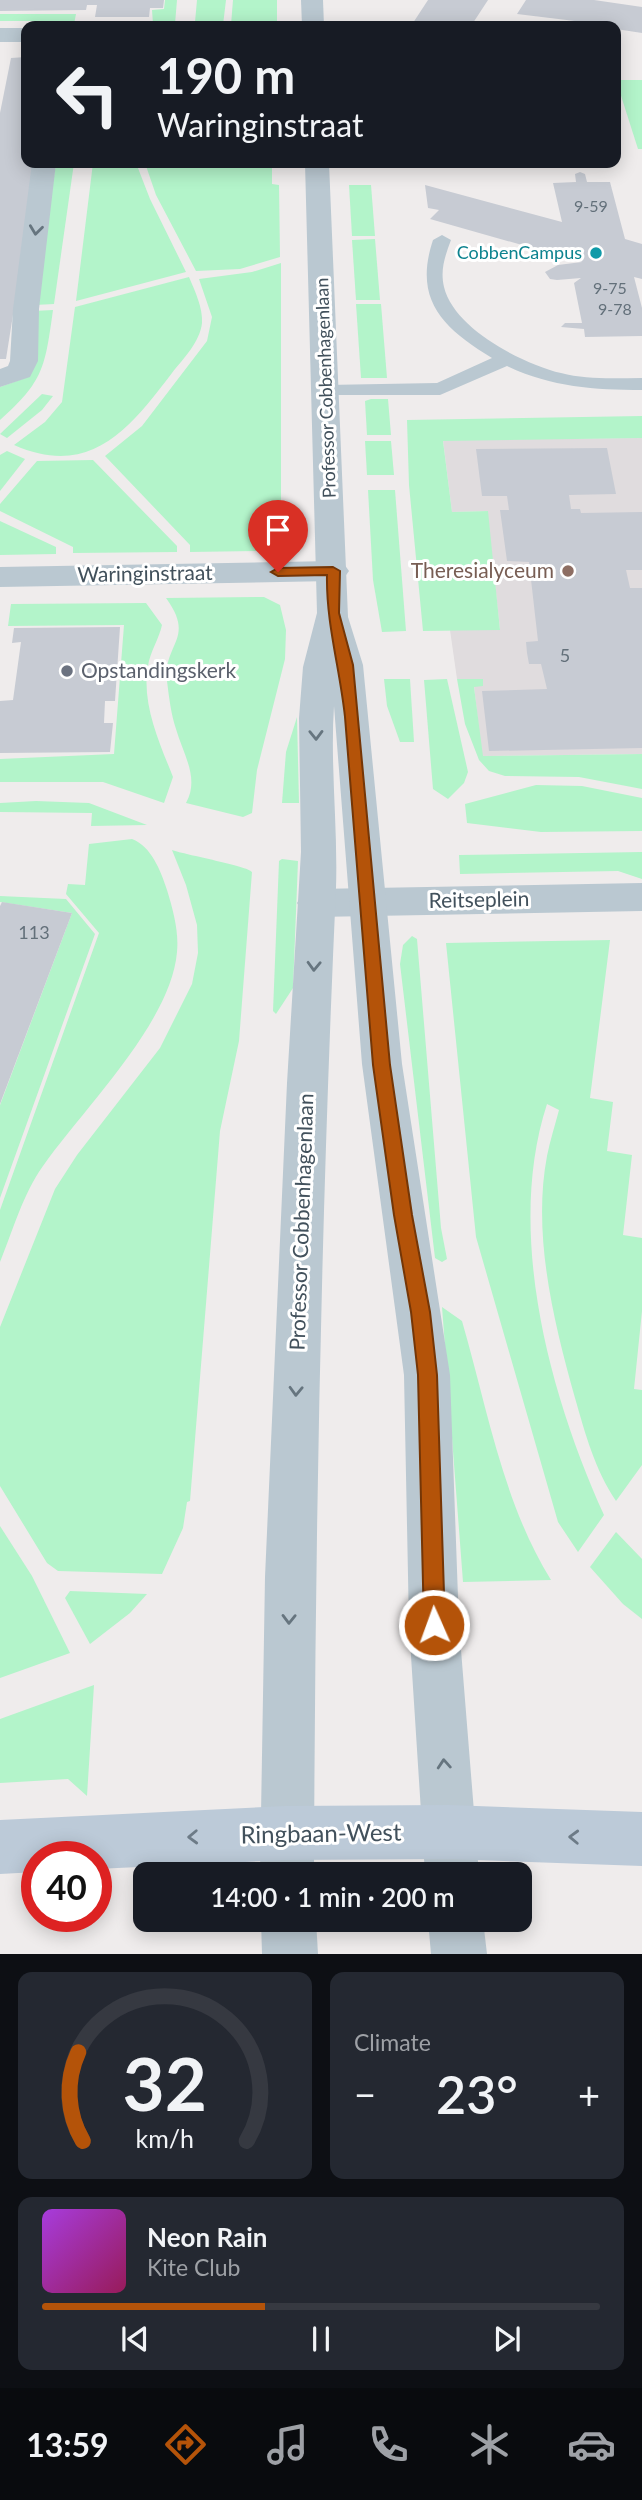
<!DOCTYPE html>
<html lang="en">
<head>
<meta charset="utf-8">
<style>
	:root { --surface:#171b24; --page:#242831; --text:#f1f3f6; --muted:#9ea1a6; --line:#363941; --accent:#b45309 }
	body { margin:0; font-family:Lato,sans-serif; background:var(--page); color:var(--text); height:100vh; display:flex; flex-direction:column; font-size:26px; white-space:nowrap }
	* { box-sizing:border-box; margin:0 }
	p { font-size:23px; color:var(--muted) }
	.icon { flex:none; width:38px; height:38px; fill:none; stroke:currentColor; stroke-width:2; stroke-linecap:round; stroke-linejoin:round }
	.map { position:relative; height:1954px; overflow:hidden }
	.panel { display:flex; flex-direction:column; gap:18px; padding:18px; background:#0d0f14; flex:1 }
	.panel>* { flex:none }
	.guide { position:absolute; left:21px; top:21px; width:600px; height:147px; border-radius:14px; box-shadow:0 4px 18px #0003; background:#171b24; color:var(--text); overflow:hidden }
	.speed { position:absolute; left:21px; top:1841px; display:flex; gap:14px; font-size:35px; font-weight:700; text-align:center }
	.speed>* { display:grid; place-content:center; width:91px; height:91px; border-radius:50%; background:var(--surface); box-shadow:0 4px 18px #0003; line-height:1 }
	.speed .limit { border:10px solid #d22; background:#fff; color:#111 }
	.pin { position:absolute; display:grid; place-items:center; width:60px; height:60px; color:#fff; margin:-72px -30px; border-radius:50% 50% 50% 0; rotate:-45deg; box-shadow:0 0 7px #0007 }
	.pin .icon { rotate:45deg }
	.me { position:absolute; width:77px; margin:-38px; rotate:358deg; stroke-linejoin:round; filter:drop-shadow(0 0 5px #0008) }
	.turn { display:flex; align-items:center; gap:24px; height:147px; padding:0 21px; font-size:32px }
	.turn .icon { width:91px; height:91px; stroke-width:2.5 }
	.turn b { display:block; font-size:49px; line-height:60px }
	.big { font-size:52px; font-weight:600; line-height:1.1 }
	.panel .tile { flex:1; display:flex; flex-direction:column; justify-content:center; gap:10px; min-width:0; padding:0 24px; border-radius:14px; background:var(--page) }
	.panel .dial { align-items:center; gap:0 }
	.dial svg { height:182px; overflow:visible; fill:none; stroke:var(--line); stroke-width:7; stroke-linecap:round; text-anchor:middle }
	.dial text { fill:var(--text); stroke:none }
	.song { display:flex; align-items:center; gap:21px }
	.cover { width:84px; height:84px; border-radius:10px; background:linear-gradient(135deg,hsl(280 70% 55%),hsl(330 70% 35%)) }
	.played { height:7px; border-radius:4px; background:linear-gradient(90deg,var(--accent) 40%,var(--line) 40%) }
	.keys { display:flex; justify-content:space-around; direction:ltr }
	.heat { display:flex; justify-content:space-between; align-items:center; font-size:38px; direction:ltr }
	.panel .tiles { flex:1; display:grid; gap:18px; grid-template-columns:1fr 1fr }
	.tile:last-child { grid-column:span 2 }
	.trip { position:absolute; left:133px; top:1862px; width:399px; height:70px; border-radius:14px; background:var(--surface); box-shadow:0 4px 18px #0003; font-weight:600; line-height:70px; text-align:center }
	.tabs { display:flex; height:112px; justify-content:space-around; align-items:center; background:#090b0e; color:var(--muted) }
	.tabs .icon { width:49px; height:49px }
	.tabs .current { color:var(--accent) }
	.tabs b { font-size:32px; color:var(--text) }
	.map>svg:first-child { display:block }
	.education { fill:#e0dcde }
	.green { fill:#b3f4ca }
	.building { fill:#c7cbd3 }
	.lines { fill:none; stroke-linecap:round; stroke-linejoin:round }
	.service { fill:#bac8d1; fill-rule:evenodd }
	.minor { fill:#bac8d1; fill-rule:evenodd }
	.tertiary { fill:#bac8d1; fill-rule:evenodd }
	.secondary { fill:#bccad8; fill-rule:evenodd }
	.oneway { stroke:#66757f }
	.oneway2 { stroke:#6d7b87 }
	.route { fill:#b45309; stroke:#753606; stroke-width:2 }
	.culture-dot { fill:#0f9aa8; stroke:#fff; stroke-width:2.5 }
	.education-dot { fill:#8d6e63; stroke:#fff; stroke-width:2.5 }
	.worship-dot { fill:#6b7280; stroke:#fff; stroke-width:2.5 }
	.labels { text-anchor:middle; stroke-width:6; stroke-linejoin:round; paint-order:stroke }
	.far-number-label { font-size:16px; fill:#63707a }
	.far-culture-label { font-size:18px; fill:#0d838f; stroke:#fff; text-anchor:end }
	.far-street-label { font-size:18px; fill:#42515c; stroke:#fff }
	.number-label { font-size:18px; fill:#63707a }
	.education-label { font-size:21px; fill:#785e54; stroke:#fff; text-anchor:end }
	.street-label { font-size:21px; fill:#42515c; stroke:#fff }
	.worship-label { font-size:21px; fill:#5b616d; stroke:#fff; text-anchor:start }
	.near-street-label { font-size:24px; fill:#42515c; stroke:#fff }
</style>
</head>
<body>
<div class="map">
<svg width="642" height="1954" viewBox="0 0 642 1954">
	<rect width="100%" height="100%" fill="#efecec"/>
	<polygon class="education" points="642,438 642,754 482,756 474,686 482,679 457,679 450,630 500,629 487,511 452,512 443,440"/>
	<g class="green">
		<polygon points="165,0 177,0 175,24 153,24 152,10 164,9"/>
		<polygon points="197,0 226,0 223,25 192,25 195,22"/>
		<polygon points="233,0 277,0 277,24 231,25"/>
		<polygon points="0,14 76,14 74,24 61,25 61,21 0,21"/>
		<polygon points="616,80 642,80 642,149 638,149"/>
		<polygon points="56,163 74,163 54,304 35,305"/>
		<polygon points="93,163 136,163 150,199 186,272 76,301"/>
		<polygon points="145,163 272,163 272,184 279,185 280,257 240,269 196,271 156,195"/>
		<polygon points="349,185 371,185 375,236 352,236"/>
		<polygon points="375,239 380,300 356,300 352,240"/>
		<polygon points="281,263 281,516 284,522 280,541 261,551 190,552 190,545 105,456 142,426 207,341 212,317 199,279 252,272"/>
		<path d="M 189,277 C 195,291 203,308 202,323 C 200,342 183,359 172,373 C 130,428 91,479 14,445 L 45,422 L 62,402 L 75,307 Z"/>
		<polygon points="356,304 381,304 387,378 361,378"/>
		<path d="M 53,310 C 45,367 44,381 0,420 L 0,387 L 25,378 L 33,311 Z"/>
		<polygon points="42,394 53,396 42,410 7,438 0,434"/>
		<polygon points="371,399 388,399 391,435 367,435 365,401"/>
		<polygon points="642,416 642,438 443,441 452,512 488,511 500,630 423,631 409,485 407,420"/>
		<polygon points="365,441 391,441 394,475 367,475"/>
		<polygon points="7,451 25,459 0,491 0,455"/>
		<polygon points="93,460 177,546 177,552 73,553 73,547 0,511 0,504 37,461"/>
		<polygon points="368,490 395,490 406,631 382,632 373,580"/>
		<polygon points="0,521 56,547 56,554 0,555"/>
		<path d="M 264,597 L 280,605 L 286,630 L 285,659 L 257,770 L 252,813 L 243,817 L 186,803 C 200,778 183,754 176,729 C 171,714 169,697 167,681 C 163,643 196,639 166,598 Z"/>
		<path d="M 146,603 L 162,625 C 159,639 150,652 148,666 C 141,703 160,744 173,777 L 164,803 L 103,782 L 0,782 L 0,759 L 114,754 L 124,625 L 8,626 L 11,604 Z"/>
		<polygon points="384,679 410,679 414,742 400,742 387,706"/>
		<polygon points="447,679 468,772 464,783 448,799 433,789 424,680"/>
		<polygon points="457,679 483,679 483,686 474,687 483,756 642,754 642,789 579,777 505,776 489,771 479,760 465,724"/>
		<polygon points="297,717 299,803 282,803 286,752"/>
		<polygon points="536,785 582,786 642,798 642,831 541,832 467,823 465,804"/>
		<polygon points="36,801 89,803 147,825 91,826 92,813 0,812 0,803"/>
		<path d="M 132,839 C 151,846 161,871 167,890 C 173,910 179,931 177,952 C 171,1023 83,1109 43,1166 C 23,1194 13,1230 0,1262 L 0,1210 L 99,933 L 66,894 L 68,884 L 85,885 L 89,844 Z"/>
		<path d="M 172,850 C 186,855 248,866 252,872 L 239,1041 L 220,1131 L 190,1501 L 187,1502 L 183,1528 L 162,1574 L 58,1571 L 47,1563 L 0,1486 L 0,1327 L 55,1189 L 77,1155 L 160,1048 L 192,984 L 198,953 L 197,925 L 186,885 Z"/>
		<polygon points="642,852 642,879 618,871 460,874 459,855"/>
		<polygon points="282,859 298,861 293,988 276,1014 273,1011 279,861"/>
		<polygon points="0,896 66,899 95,934 0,1198 0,1105 72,913 0,902"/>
		<polygon points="412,936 417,939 441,1228 447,1259 442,1262 435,1258 400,964 403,945"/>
		<path d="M 610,940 L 590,1098 L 613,1102 L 607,1151 L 632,1155 L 623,1235 L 642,1238 L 642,1311 L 634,1389 L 642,1390 L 642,1465 L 616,1501 C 595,1470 585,1433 575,1398 C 554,1323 532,1235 547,1156 C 550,1141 555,1125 559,1110 L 547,1104 C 505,1233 550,1396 604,1515 L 578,1552 L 558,1522 L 476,1237 L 446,943 Z"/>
		<path d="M 442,1307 L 462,1321 C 487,1407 503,1503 551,1580 L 463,1582 Z"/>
		<polygon points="0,1526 32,1576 70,1653 0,1678"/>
		<polygon points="616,1532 642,1559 642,1619 623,1604 590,1567"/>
		<polygon points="70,1591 147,1594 130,1613 90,1644 65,1598"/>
		<polygon points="94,1685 87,1796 68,1779 0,1783 0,1719"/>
	</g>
	<g class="building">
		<polygon points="0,0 164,0 163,8 150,8 149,17 95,17 97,5 87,5 86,10 0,11"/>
		<polygon points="428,0 488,0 471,26 411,26"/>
		<polygon points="526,0 594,0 642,7 642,33 616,29 616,26 517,14"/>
		<polygon points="26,57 26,163 37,163 6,359 0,359 0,113 11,58"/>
		<polygon points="580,172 585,174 587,182 610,182 625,239 642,244 642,279 634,277 642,308 642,336 585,337 584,329 561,327 565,323 582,323 574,283 581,278 557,280 550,279 545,272 558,265 582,262 430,219 439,210 428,208 425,185 562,222 553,183 576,182 575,174"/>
		<polygon points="607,448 616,494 569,495 571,509 580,509 581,513 642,512 642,570 626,570 630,588 642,588 642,748 489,751 482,691 547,689 541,664 529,664 527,653 526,642 538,641 529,562 507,561 500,510 509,510 507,496 482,496 476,449"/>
		<polygon points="120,627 115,701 105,701 104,723 113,723 110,752 0,753 0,701 13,700 21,642 12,643 14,628"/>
		<polygon points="2,902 72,913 0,1104 0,906"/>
	</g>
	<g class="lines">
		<path class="service" d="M 442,235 L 451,240 C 445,256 440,270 444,287 C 454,329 523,364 561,373 C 587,380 615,378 642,378 L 642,390 C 594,390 551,387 507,366 L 440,395 L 319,395 L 316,391 L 326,385 L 437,383 L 492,358 C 443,328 413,300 433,240 Z"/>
		<g class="minor">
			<rect x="0" y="28" width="26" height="14"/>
			<polygon points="32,163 56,163 39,309 38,361 30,377 0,387 0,369 8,366 10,361 13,309"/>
			<polygon points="333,561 344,564 349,571 344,578 333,581 0,587 0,567"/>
			<polygon points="642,883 642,911 316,917 303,913 297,903 303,893 316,889"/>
		</g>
		<g class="tertiary">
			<polygon points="301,0 323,0 324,26 302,26"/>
			<path d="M 305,163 L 329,163 L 348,617 L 363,665 L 402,1064 L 450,1375 L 459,1625 L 479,1874 L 425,1874 L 409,1625 L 404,1375 L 362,1064 L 334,706 C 330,766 338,827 336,888 C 321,1216 315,1545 314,1874 L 260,1874 L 265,1577 L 287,1083 L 301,852 L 299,718 L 303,667 L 317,613 Z"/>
			<polygon points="261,1920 316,1920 318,1954 262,1954"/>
			<polygon points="428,1920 483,1920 487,1954 431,1954"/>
		</g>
		<polygon class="secondary" points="449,1805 642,1812 642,1866 449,1859 285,1860 96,1869 96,1857 37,1857 37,1872 0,1874 0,1820 285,1806"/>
	</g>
	<defs><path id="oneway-chevron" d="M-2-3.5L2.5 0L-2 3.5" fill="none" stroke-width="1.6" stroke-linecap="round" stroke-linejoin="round" transform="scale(1.75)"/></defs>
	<g class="oneway">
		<use href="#oneway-chevron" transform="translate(36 230) rotate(97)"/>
		<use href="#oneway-chevron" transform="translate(316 735) rotate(89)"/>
		<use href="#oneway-chevron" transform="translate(314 966) rotate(92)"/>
		<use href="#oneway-chevron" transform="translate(296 1391) rotate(92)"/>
		<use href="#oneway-chevron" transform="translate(289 1619) rotate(91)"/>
		<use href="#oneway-chevron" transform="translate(444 1764) rotate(-94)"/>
	</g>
	<g class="oneway2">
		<use href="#oneway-chevron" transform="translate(193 1837) rotate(178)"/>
		<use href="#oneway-chevron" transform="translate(574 1837) rotate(-178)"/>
	</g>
	<path class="route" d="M 333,567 L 340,571 L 339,613 L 353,665 L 390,1065 L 412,1215 L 430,1312 L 437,1375 L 445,1625 L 442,1632 L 434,1635 L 427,1632 L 424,1625 L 418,1375 L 411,1312 L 394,1215 L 373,1065 L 345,717 C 340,669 326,623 327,575 L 278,576 L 271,572 L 278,568 Z"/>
	<circle class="culture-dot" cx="596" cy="253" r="7"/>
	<circle class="education-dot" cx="568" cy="571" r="7"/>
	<circle class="worship-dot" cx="67" cy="671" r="7"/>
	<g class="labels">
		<g class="far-number-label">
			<text x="591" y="212">9-59</text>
			<text x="610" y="294">9-75</text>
			<text x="615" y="315">9-78</text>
		</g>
		<g class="far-culture-label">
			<text x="582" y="259">CobbenCampus</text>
		</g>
		<g class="far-street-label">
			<text transform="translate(326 388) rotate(-92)" y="6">Professor Cobbenhagenlaan</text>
		</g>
		<g class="number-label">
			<text x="565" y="662">5</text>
			<text x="34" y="939">113</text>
		</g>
		<g class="education-label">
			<text x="554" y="578">Theresialyceum</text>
		</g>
		<g class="street-label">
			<text transform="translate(145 574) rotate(-1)" y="7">Waringinstraat</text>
			<text transform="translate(479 900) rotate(-1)" y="7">Reitseplein</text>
			<text transform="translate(302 1222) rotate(-88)" y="7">Professor Cobbenhagenlaan</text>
		</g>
		<g class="worship-label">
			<text x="81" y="678">Opstandingskerk</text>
		</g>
		<g class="near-street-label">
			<text transform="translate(321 1834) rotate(-1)" y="8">Ringbaan-West</text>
		</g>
	</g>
</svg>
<div class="speed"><div class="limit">40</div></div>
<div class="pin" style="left:278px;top:572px;background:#d93025"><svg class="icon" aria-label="arrive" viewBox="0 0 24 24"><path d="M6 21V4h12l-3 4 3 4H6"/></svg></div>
<svg class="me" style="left:434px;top:1625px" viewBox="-20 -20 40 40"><circle r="17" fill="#b45309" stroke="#fff" stroke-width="3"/><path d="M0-11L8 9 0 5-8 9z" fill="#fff"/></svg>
<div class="trip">14:00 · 1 min · 200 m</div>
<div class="guide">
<div class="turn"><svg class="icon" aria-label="left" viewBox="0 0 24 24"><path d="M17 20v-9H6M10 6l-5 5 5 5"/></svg><div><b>190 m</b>Waringinstraat</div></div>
</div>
</div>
<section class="panel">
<div class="tiles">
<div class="tile dial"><svg viewBox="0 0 100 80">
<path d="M14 69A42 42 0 1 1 86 69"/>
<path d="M14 69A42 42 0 0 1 12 30" stroke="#b45309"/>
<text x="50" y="56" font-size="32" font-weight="700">32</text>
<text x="50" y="72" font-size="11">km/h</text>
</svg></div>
<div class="tile"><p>Climate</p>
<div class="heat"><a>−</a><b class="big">23°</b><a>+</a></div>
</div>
<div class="tile">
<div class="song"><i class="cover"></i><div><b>Neon Rain</b><p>Kite Club</p></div></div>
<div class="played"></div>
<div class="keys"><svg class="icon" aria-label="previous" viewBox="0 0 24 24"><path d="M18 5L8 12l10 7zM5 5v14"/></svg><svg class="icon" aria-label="pause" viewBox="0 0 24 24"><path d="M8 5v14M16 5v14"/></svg><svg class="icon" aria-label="next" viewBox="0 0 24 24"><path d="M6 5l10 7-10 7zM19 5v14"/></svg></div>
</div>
</div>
</section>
<nav class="tabs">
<b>13:59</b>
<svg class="icon current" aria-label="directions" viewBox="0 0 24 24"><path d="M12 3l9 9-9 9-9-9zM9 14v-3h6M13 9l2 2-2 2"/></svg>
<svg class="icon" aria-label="music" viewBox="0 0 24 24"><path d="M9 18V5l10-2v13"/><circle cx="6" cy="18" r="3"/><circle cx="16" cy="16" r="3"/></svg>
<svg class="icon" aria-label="phone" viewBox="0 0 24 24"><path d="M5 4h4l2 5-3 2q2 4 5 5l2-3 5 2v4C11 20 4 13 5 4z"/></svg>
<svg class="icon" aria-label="climate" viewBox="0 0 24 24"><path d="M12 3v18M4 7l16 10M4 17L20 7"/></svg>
<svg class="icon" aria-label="car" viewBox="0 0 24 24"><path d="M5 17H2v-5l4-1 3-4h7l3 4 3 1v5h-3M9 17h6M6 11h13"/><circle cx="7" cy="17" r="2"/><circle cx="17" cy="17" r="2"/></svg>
</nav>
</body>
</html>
